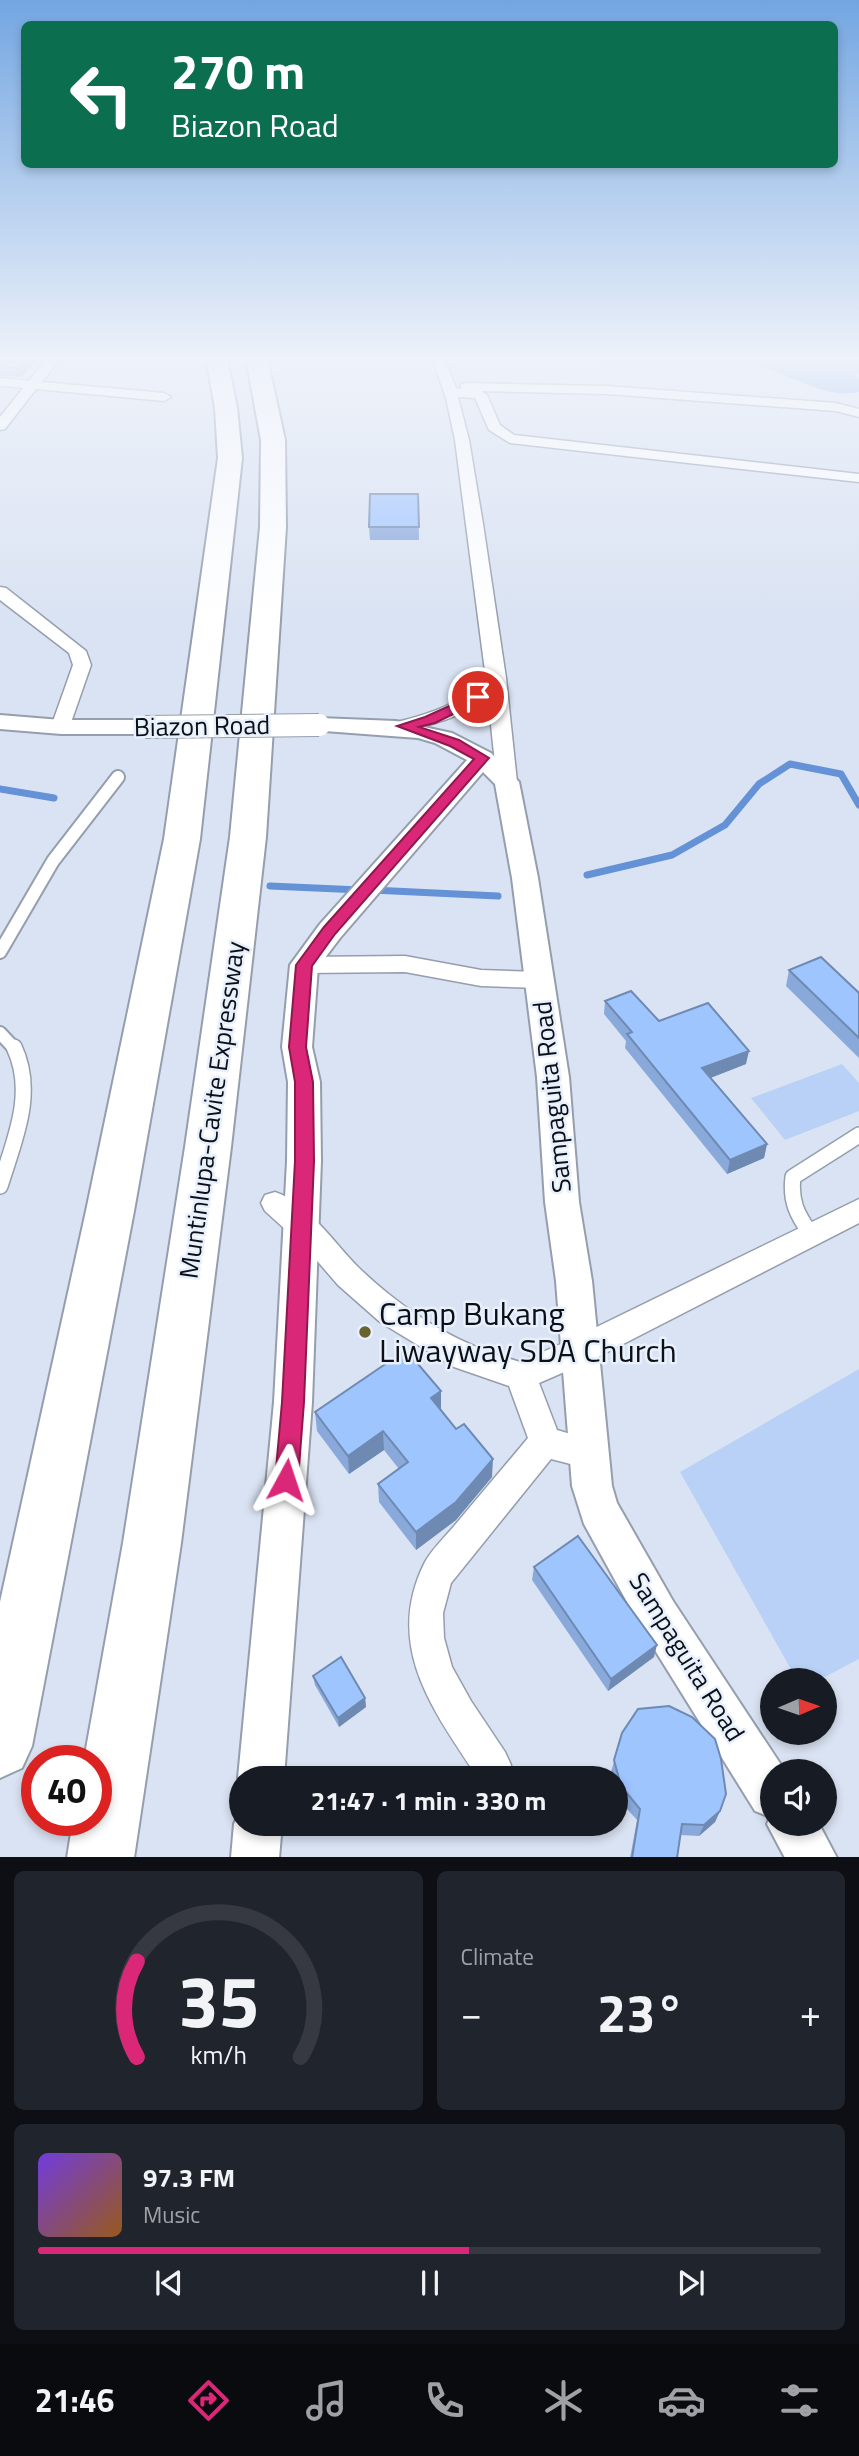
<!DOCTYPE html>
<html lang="en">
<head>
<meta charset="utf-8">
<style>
	:root { --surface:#171b24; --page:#20242c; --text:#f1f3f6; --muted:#9ea1a6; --line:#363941; --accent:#db2777 }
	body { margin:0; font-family:"Titillium Web",sans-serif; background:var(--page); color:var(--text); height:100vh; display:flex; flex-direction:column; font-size:26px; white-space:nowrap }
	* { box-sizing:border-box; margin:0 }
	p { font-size:23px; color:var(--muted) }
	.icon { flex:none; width:38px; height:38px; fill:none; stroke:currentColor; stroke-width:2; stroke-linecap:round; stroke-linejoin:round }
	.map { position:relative; height:1857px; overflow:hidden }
	.panel { display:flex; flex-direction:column; gap:14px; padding:14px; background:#0d0f14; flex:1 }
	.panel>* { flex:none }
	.banner { position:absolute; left:21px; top:21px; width:817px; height:147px; border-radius:10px; box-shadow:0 4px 10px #0003; background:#0b6e4f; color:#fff; overflow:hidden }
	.needle { width:46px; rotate:88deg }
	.buttons { position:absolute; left:760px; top:1668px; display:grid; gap:14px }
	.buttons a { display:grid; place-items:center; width:77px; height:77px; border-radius:50%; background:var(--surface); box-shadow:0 4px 10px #0003; font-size:35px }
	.speed { position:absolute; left:21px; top:1745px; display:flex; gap:14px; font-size:35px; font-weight:700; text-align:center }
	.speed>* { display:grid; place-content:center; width:91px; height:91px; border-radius:50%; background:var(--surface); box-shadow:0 4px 10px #0003; line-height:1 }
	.speed .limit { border:10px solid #d22; background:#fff; color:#111 }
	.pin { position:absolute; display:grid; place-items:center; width:60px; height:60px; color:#fff; margin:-30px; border:4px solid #fff; border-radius:50%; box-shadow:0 2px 7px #0007 }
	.me { position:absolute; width:77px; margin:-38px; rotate:5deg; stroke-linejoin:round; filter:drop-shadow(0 0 5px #0008) }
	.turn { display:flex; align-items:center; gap:24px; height:147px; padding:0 35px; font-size:32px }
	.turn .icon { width:91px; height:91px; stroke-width:2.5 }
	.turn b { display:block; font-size:49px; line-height:60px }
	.big { font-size:52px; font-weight:700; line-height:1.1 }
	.panel .widget { flex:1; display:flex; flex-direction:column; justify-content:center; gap:10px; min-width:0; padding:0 24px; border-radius:10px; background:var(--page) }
	.panel .dial { align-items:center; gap:0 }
	.dial svg { height:182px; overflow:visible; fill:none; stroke:var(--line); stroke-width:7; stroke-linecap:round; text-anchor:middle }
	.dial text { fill:var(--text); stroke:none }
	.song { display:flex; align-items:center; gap:21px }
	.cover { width:84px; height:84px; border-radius:10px; background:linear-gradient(135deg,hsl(260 70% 55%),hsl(30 70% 35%)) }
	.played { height:7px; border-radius:4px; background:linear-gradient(90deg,var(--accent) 55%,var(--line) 55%) }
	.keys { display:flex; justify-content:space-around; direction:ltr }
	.heat { display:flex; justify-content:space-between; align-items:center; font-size:38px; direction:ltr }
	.panel .tiles { flex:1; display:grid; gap:14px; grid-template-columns:1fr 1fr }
	.widget:last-child { grid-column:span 2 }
	.trip { position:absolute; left:229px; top:1766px; width:399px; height:70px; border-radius:35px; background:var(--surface); box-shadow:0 4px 10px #0003; font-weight:700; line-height:70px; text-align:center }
	.menu { display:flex; height:112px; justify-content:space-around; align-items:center; background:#090b0e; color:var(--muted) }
	.menu .icon { width:49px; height:49px }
	.menu .active { color:var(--accent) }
	.menu b { font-size:32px; color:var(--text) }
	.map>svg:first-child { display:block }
	.green { fill:#b9d1f6 }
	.forest { fill:#7eabf2 }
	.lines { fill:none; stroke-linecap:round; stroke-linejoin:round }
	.stream-far1 { stroke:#6591d7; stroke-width:5 }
	.stream { stroke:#6591d7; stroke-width:7 }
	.service-far2-casing { stroke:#959ead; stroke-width:10 }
	.service-far1-casing { stroke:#959ead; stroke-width:16 }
	.service-casing { stroke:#959ead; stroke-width:18 }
	.minor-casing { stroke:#959ead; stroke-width:3 }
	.tertiary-casing { stroke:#959ead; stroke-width:4 }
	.motorway-casing { stroke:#959ead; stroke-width:4 }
	.service-far2 { stroke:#fff; stroke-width:8 }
	.service-far1 { stroke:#fff; stroke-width:12 }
	.service { stroke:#fff; stroke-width:15 }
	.minor { fill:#fff; fill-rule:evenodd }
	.tertiary { fill:#fff; fill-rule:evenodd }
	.motorway { fill:#fff; fill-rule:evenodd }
	.tertiary-bridge-casing { stroke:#959ead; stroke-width:24; stroke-linecap:butt }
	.tertiary-bridge { stroke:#fff; stroke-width:22 }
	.wall { fill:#89a9db }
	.shaded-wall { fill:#6f8ab2 }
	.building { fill:#9fc5ff; stroke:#6f8ab2; stroke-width:2 }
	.route { fill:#db2777; stroke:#8e194d; stroke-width:2 }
	.poi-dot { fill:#68632f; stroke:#e8f0fd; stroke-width:2.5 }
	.labels { text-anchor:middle; stroke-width:5; stroke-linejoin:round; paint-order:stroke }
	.street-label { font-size:26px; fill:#0c1015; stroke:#e8f0fd }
	.near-poi-label { font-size:32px; fill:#0c1015; stroke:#e8f0fd; text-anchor:start }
</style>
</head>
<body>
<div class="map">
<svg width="859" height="1858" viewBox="0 0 859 1858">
	<rect width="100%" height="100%" fill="#dae3f3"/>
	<g class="green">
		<polygon points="842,1064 859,1083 859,1111 785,1140 751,1098"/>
		<polygon points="859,1369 859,1659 819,1680 797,1680 680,1472"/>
	</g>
	<path class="forest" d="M 859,358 L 859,373 L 855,375 L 859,380 L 859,392 C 825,399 796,377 764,368 C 742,363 720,368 698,361 L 600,362 L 595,358 Z"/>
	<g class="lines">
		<polyline class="stream-far1" points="789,765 793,765"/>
		<g class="stream">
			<polyline points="0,789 54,798"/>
			<polyline points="587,875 672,855 725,825 759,784 790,764 841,774 859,805"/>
			<polyline points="270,886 360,890"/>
			<polyline points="372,890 498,896"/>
		</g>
		<g class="service-far2-casing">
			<polyline id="service-far2" points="0,382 34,385"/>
		</g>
		<g class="service-far1-casing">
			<g id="service-far1">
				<polyline points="0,952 53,861 118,777"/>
				<polyline points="0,1033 15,1049"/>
			</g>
		</g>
		<g class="service-casing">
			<g id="service">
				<path d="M 0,1186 C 14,1141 36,1093 14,1047"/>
				<path d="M 811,1234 C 797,1215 790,1201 793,1177 L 859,1135"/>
			</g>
		</g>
		<g class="minor-casing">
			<g id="minor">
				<polygon points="47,358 60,358 42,382 164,393 171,397 164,401 36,389 5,429 0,430 0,417"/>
				<path d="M 432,358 L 444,358 L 456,388 L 461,389 L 461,384 L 466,383 L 607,386 L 836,403 L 859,409 L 859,417 L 836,411 L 607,394 L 481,391 L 487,395 L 500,425 L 514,435 L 859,474 L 859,482 L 510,443 L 489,430 L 475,398 L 458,397 L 469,440 L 483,524 L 506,678 L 517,782 L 514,786 L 500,786 L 497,782 L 488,697 C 464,716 434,724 404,732 L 394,726 L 397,722 C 430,714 462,703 486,679 L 455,440 L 446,398 Z"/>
				<polygon points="0,587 6,588 86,651 91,665 68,731 54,731 51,727 73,665 69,653 0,600"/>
				<polygon points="405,956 481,970 539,972 547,974 551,980 547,986 539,988 481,986 405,972 304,973 296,971 292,965 296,959 304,957"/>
				<path d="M 275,1192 C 307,1202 335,1244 358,1267 C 391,1299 432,1328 474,1346 C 489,1353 505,1357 520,1362 L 570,1340 L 859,1199 L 859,1223 L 592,1360 L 539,1383 L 557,1430 L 601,1443 L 606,1454 L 601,1465 L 590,1469 L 551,1459 L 451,1583 L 443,1613 L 444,1638 L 452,1667 L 471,1701 L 505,1752 L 511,1765 L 506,1778 L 478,1778 C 433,1710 383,1645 425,1562 C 432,1549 445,1537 455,1525 C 479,1496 504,1467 528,1438 L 509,1386 L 454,1367 L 380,1322 L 338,1285 L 307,1249 L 265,1211 L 261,1203 L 265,1195 Z"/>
			</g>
		</g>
		<g class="tertiary-casing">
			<g id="tertiary">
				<polygon points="0,715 61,720 145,720 153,722 157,727 153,732 145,734 61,734 0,729"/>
				<polygon points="319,718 396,721 452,733 491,753 519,782 538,878 569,1077 579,1202 592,1281 612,1486 617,1503 673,1601 785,1771 772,1771 772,1824 819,1824 837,1858 785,1858 767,1824 770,1817 755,1811 643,1631 584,1524 572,1486 556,1281 545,1202 537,1077 512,878 495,784 483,772 340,938 318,967 312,1047 320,1082 321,1161 312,1402 284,1778 242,1778 242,1787 238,1778 274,1402 287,1161 288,1082 282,1047 290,965 320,924 467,760 435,743 418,738 311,730 307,725 311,720"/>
				<polygon points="241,1807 242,1824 282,1824 279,1858 231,1858 234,1824"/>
			</g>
		</g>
		<g class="motorway-casing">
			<g id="motorway">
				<polygon points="206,358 227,358 237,408 242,458 200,839 134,1211 32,1746 22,1768 0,1778 0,1602 86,1211 164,839 218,458 215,408"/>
				<polygon points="246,358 267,358 285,440 286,527 266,837 231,1147 181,1543 134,1858 67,1858 73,1820 96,1820 96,1760 84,1760 123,1543 185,1147 230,837 260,527 261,440"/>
			</g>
		</g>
		<use href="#service-far2" class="service-far2"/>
		<use href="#service-far1" class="service-far1"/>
		<use href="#service" class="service"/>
		<use href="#minor" class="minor"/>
		<use href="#tertiary" class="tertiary"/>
		<use href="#motorway" class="motorway"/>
		<g class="tertiary-bridge-casing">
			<polyline id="tertiary-bridge" points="145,727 319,725"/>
		</g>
		<use href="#tertiary-bridge" class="tertiary-bridge"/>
	</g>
	<g class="wall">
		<polygon points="0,359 36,361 21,377 0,376"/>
		<polygon points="418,494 419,540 370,540 369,527"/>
		<polygon points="789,970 859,993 859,1058 786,986"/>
		<polygon points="605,1001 659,1021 746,1064 710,1078 767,1144 764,1158 727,1174 625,1048 626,1041 604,1014"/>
		<polygon points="441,1410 492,1477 456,1520 416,1550 379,1502 378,1484 399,1469 384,1450 349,1474 317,1431 315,1412"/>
		<polygon points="534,1567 654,1657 608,1691 532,1580"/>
		<polygon points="313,1676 365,1698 366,1707 339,1727 315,1685"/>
		<polygon points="622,1733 720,1811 715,1822 699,1836 680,1835 677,1858 630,1858 637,1820 617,1798 616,1792 616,1778 613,1778 611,1772"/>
	</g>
	<g class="shaded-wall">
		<polygon points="28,359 35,359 36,361 21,377 19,368"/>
		<polygon points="749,1051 746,1064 700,1082 702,1068"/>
		<polygon points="767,1144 764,1158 727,1174 730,1160"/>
		<polygon points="441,1391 441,1410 431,1398"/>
		<polygon points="383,1431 384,1450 349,1474 348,1456"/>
		<polygon points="493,1459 492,1477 456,1520 416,1550 416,1532"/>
		<polygon points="657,1645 654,1657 608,1691 611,1679"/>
		<polygon points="365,1698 366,1707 339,1727 338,1718"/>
		<polygon points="720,1811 715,1822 699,1836 704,1825"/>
	</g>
	<g class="building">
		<polygon points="0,359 28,359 19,368 0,366"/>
		<polygon points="370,494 418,494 419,527 369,527"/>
		<polygon points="821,957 859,993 859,1038 789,970"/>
		<polygon points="631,991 659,1021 708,1003 749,1051 702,1068 767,1144 730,1160 627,1034 632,1032 605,1001"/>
		<polygon points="406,1350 441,1391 431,1398 456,1429 464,1424 493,1459 456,1502 416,1532 378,1484 408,1462 383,1431 348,1456 315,1412"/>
		<polygon points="578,1536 657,1645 611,1679 534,1567"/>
		<polygon points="341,1657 365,1698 338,1718 313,1676"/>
		<polygon points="669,1706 692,1717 715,1739 721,1759 726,1794 720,1811 704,1825 682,1824 677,1858 632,1858 640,1809 621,1786 614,1760 622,1733 638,1709"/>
	</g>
	<linearGradient id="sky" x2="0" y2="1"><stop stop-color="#73a6e1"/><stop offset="0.58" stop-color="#eef2fa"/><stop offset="1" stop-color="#eef2fa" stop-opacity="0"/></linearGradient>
	<rect width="859" height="619" fill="url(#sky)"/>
	<polygon class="route" points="478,693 482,694 482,700 435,723 419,727 459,740 489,758 335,934 312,966 306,1047 313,1082 314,1161 304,1402 298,1480 295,1488 286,1491 278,1488 275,1480 282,1402 295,1161 295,1082 289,1047 296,965 324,927 474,759 450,746 397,726 425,717"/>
	<circle class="poi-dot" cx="365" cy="1332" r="7"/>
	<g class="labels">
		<g class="street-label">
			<text transform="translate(202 726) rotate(-1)" y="9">Biazon Road</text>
			<text transform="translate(552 1097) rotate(-96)" y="9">Sampaguita Road</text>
			<text transform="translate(212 1110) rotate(-82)" y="9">Muntinlupa-Cavite Expressway</text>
			<text transform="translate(687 1657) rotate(58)" y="9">Sampaguita Road</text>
		</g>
		<g class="near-poi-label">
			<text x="379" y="1325">Camp Bukang<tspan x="379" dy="37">Liwayway SDA Church</tspan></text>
		</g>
	</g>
</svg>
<div class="buttons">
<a><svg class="needle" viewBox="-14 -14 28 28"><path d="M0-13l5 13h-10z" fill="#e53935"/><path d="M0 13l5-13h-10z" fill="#9ea1a6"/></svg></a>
<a><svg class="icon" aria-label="sound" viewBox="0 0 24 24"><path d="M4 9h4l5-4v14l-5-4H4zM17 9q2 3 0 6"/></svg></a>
</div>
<div class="speed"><div class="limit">40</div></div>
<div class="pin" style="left:478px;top:697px;background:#d93025"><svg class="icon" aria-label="arrive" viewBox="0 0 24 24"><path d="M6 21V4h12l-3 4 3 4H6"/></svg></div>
<svg class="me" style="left:286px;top:1480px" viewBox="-20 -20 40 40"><path d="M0-17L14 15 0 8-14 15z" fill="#db2777" stroke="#fff" stroke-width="4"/></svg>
<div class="trip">21:47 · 1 min · 330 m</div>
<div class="banner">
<div class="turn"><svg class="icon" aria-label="left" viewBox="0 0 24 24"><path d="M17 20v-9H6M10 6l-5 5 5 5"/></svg><div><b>270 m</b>Biazon Road</div></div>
</div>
</div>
<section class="panel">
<div class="tiles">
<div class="widget dial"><svg viewBox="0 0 100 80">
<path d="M14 69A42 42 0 1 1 86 69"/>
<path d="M14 69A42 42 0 0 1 14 27" stroke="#db2777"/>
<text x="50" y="56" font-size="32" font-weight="700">35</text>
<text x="50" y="72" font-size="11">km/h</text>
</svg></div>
<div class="widget"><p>Climate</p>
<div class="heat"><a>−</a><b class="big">23°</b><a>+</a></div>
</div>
<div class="widget">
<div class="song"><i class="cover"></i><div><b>97.3 FM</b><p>Music</p></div></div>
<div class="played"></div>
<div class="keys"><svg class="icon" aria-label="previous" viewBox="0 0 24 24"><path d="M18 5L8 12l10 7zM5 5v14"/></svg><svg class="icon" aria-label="pause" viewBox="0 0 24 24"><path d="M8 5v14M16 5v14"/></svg><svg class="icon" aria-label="next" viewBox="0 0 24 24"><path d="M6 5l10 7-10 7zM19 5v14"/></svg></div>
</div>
</div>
</section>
<nav class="menu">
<b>21:46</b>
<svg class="icon active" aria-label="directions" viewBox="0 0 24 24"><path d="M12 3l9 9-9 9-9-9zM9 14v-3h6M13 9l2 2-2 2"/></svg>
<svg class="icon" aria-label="music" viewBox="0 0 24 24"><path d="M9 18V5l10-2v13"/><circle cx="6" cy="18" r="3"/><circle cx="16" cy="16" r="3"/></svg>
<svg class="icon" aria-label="phone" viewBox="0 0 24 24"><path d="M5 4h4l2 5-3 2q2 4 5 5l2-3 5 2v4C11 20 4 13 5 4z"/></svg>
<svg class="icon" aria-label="climate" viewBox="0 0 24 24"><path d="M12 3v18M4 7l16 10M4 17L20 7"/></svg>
<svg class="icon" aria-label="car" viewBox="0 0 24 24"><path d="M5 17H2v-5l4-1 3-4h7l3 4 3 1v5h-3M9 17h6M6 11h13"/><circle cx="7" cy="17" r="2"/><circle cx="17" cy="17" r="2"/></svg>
<svg class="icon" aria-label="filters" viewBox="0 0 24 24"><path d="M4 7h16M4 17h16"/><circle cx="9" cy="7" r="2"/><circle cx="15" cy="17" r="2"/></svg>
</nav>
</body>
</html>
